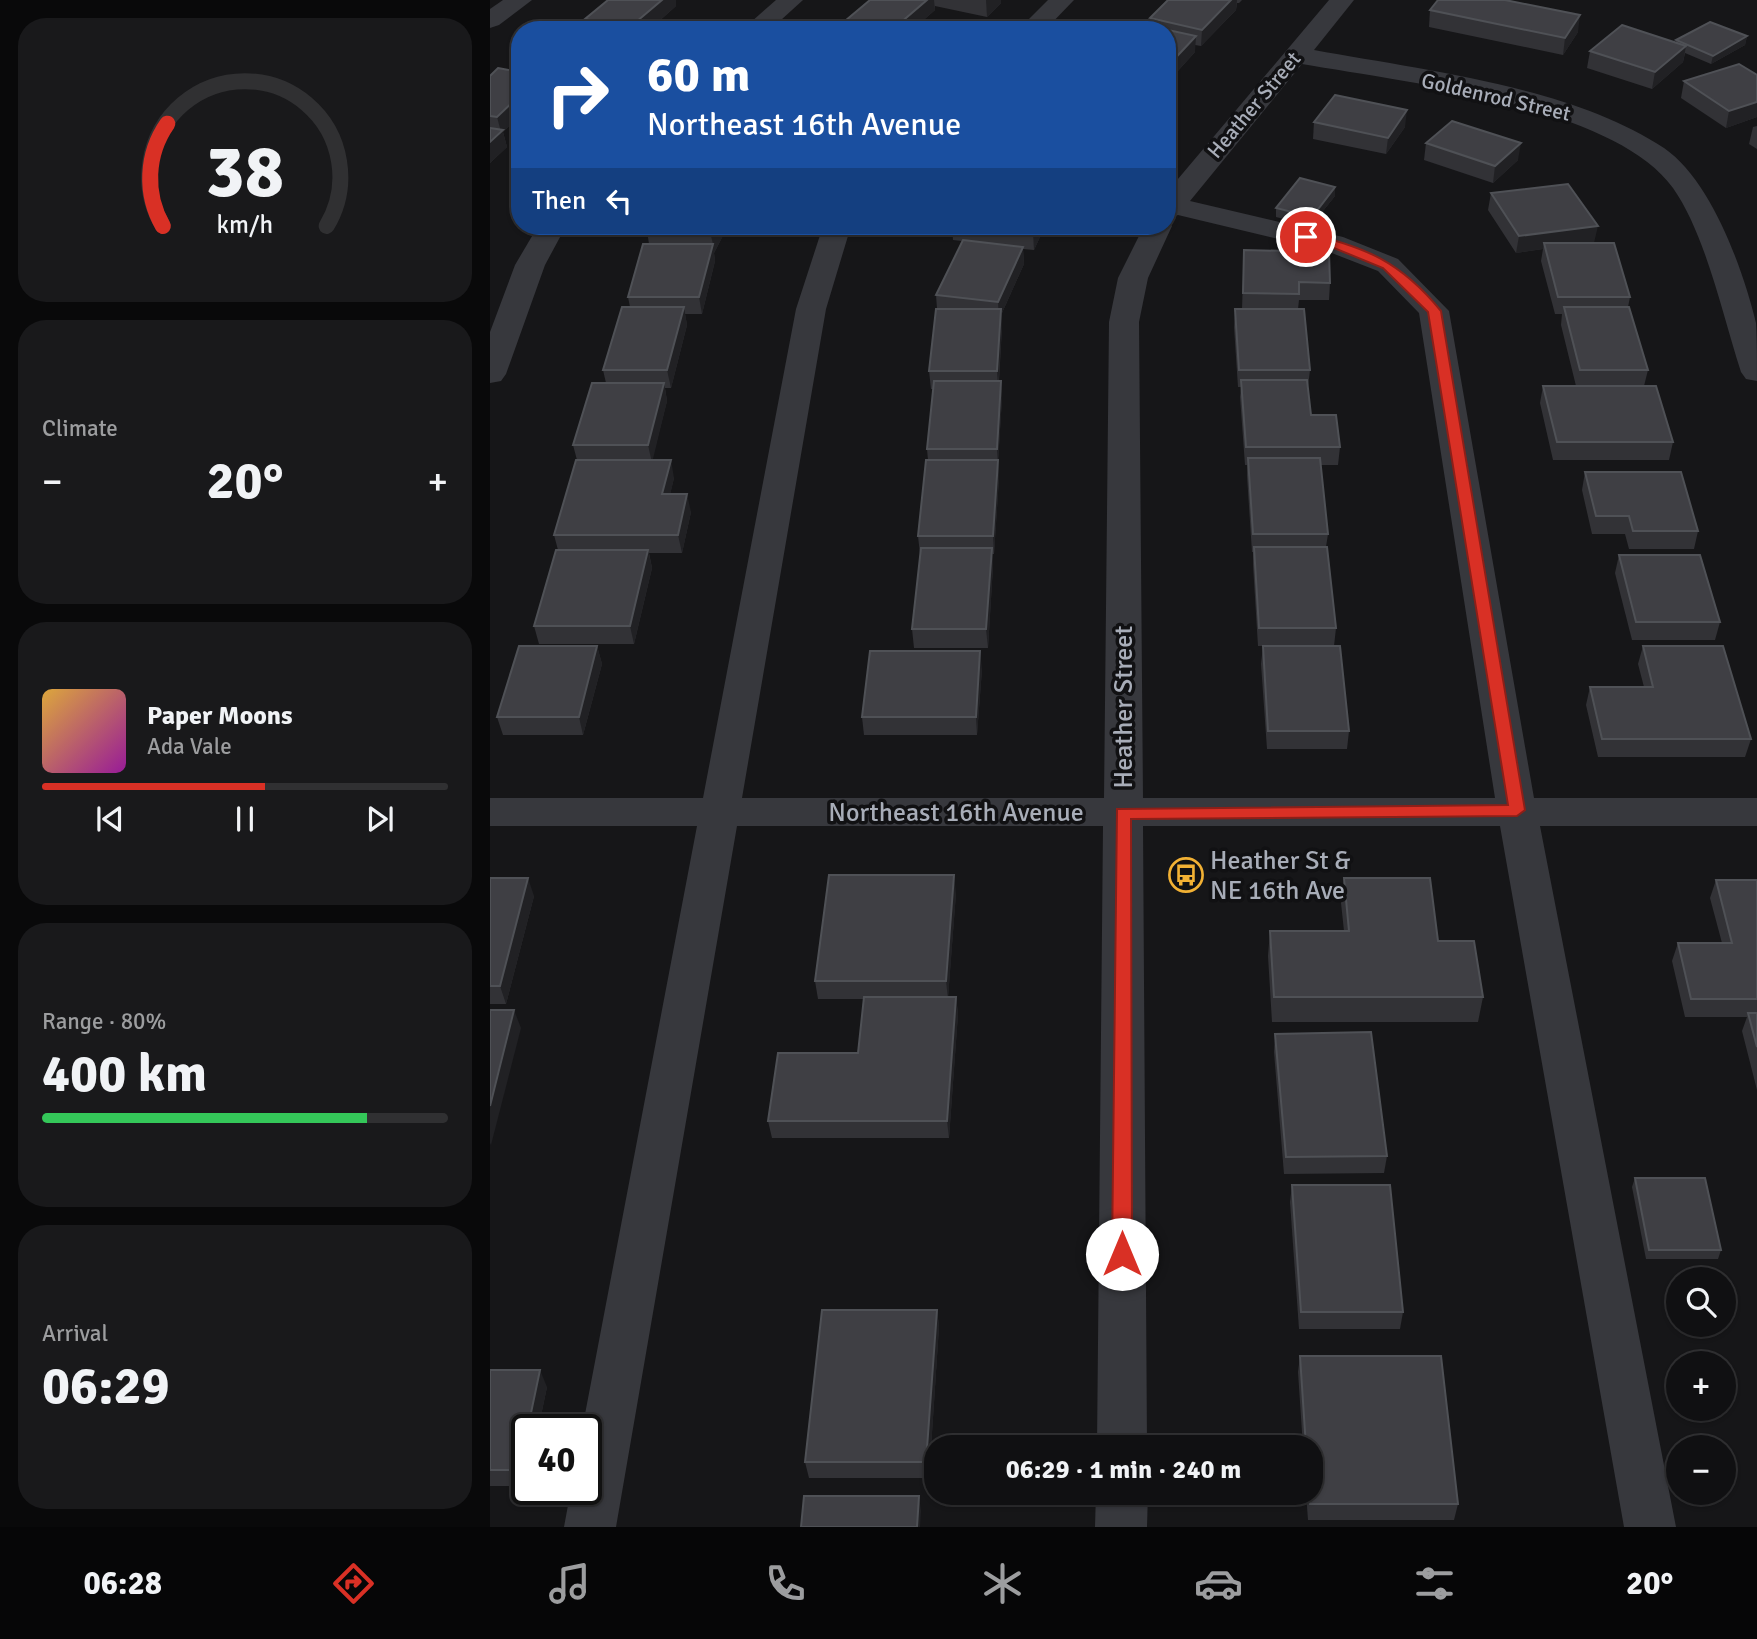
<!DOCTYPE html>
<html lang="en">
<head>
<meta charset="utf-8">
<style>
	:root { --surface:#101012; --page:#19191b; --text:#f1f3f6; --muted:#9c9d9f; --line:#303032; --accent:#d93025 }
	body { margin:0; font-family:Signika,sans-serif; background:var(--page); color:var(--text); height:100vh; display:flex; flex-direction:column; font-size:26px; white-space:nowrap }
	* { box-sizing:border-box; margin:0 }
	p { font-size:23px; color:var(--muted) }
	.icon { flex:none; width:38px; height:38px; fill:none; stroke:currentColor; stroke-width:2; stroke-linecap:round; stroke-linejoin:round }
	.map { position:relative; flex:1; overflow:hidden }
	.panel { display:flex; flex-direction:column; gap:18px; padding:18px; background:#09090a; width:490px }
	.panel>* { flex:none }
	.guide { position:absolute; left:21px; top:21px; width:665px; height:214px; border-radius:28px; box-shadow:0 2px 5px #0004,0 0 0 2px var(--line); background:#1a4fa0; color:#fff; overflow:hidden }
	.tools { position:absolute; left:1176px; top:1267px; display:grid; gap:14px }
	.tools a { display:grid; place-items:center; width:70px; height:70px; border-radius:50%; background:var(--surface); box-shadow:0 2px 5px #0004,0 0 0 2px var(--line); font-size:35px }
	.speed { position:absolute; left:21px; top:1414px; display:flex; gap:14px; font-size:35px; font-weight:700; text-align:center }
	.speed>* { display:grid; place-content:center; width:91px; height:91px; border-radius:50%; background:var(--surface); box-shadow:0 2px 5px #0004,0 0 0 2px var(--line); line-height:1 }
	.speed .limit { border:4px solid #111; border-radius:10px; background:#fff; color:#111 }
	.pin { position:absolute; display:grid; place-items:center; width:60px; height:60px; color:#fff; margin:-30px; border:4px solid #fff; border-radius:50%; box-shadow:0 2px 7px #0007 }
	.me { position:absolute; width:77px; margin:-38px; rotate:0deg; stroke-linejoin:round; filter:drop-shadow(0 0 5px #0008) }
	.turn { display:flex; align-items:center; gap:24px; height:147px; padding:0 21px; font-size:32px }
	.turn .icon { width:91px; height:91px; stroke-width:2.5 }
	.turn b { display:block; font-size:49px; line-height:60px }
	.then { display:flex; align-items:center; height:66px; padding:0 21px; background:#0003; gap:14px; font-size:26px }
	.big { font-size:52px; font-weight:700; line-height:1.1 }
	.panel .tile { flex:1; display:flex; flex-direction:column; justify-content:center; gap:10px; min-width:0; padding:0 24px; border-radius:28px; background:var(--page) }
	.panel .dial { align-items:center; gap:0 }
	.dial svg { height:182px; overflow:visible; fill:none; stroke:var(--line); stroke-width:7; stroke-linecap:round; text-anchor:middle }
	.dial text { fill:var(--text); stroke:none }
	.song { display:flex; align-items:center; gap:21px }
	.cover { width:84px; height:84px; border-radius:10px; background:linear-gradient(135deg,hsl(40 70% 55%),hsl(300 70% 35%)) }
	.played { height:7px; border-radius:4px; background:linear-gradient(90deg,var(--accent) 55%,var(--line) 55%) }
	.keys { display:flex; justify-content:space-around; direction:ltr }
	.heat { display:flex; justify-content:space-between; align-items:center; font-size:38px; direction:ltr }
	.charge { height:10px; border-radius:5px; background:linear-gradient(90deg,#34c759 80%,var(--line) 0) }
	.trip { position:absolute; left:434px; top:1435px; width:399px; height:70px; border-radius:28px; background:var(--surface); box-shadow:0 2px 5px #0004,0 0 0 2px var(--line); font-weight:700; line-height:70px; text-align:center }
	.dock { display:flex; height:112px; justify-content:space-around; align-items:center; background:#060607; color:var(--muted) }
	.dock .icon { width:49px; height:49px }
	.dock .selected { color:var(--accent) }
	.dock b { font-size:32px; color:var(--text) }
	main { display:flex; flex:1; min-height:0 }
	.map>svg:first-child { display:block }
	.lines { fill:none; stroke-linecap:round; stroke-linejoin:round }
	.minor { fill:#37383d; fill-rule:evenodd }
	.wall { fill:#323236 }
	.shaded-wall { fill:#212124 }
	.building { fill:#3f3f44; stroke:#4f5156; stroke-width:2 }
	.route { fill:#d93025; stroke:#8d1f18; stroke-width:2 }
	.labels { text-anchor:middle; stroke-width:7; stroke-linejoin:round; paint-order:stroke }
	.far-street-label { font-size:21px; fill:#a8adb8; stroke:#111113 }
	.street-label { font-size:26px; fill:#a8adb8; stroke:#111113 }
	.poi-label { font-size:26px; fill:#a8adb8; stroke:#111113; text-anchor:start }
</style>
</head>
<body>
<main>
<section class="panel">
<div class="tile dial"><svg viewBox="0 0 100 80">
<path d="M14 69A42 42 0 1 1 86 69"/>
<path d="M14 69A42 42 0 0 1 16 24" stroke="#d93025"/>
<text x="50" y="56" font-size="32" font-weight="700">38</text>
<text x="50" y="72" font-size="11">km/h</text>
</svg></div>
<div class="tile"><p>Climate</p>
<div class="heat"><a>−</a><b class="big">20°</b><a>+</a></div>
</div>
<div class="tile">
<div class="song"><i class="cover"></i><div><b>Paper Moons</b><p>Ada Vale</p></div></div>
<div class="played"></div>
<div class="keys"><svg class="icon" aria-label="previous" viewBox="0 0 24 24"><path d="M18 5L8 12l10 7zM5 5v14"/></svg><svg class="icon" aria-label="pause" viewBox="0 0 24 24"><path d="M8 5v14M16 5v14"/></svg><svg class="icon" aria-label="next" viewBox="0 0 24 24"><path d="M6 5l10 7-10 7zM19 5v14"/></svg></div>
</div>
<div class="tile"><p>Range · 80%</p><b class="big">400 km</b><div class="charge"></div></div>
<div class="tile"><p>Arrival</p><b class="big">06:29</b></div>
</section>
<div class="map">
<svg width="1267" height="1527" viewBox="0 0 1267 1527">
	<rect width="100%" height="100%" fill="#161618"/>
	<g class="lines">
		<g class="minor">
			<polygon points="13,0 42,0 9,25 0,28 0,9"/>
			<polygon points="286,0 313,0 280,30 252,30"/>
			<polygon points="558,0 584,0 555,30 528,30"/>
			<path d="M 839,0 L 864,0 L 824,50 C 932,70 1081,86 1174,148 C 1221,180 1253,269 1266,323 C 1267,341 1267,363 1267,381 L 1256,379 L 1251,372 C 1233,317 1216,235 1183,188 C 1124,105 909,81 812,64 L 700,201 L 853,237 L 908,259 L 959,311 L 1044,798 L 1267,798 L 1267,826 L 1050,826 L 1186,1527 L 1134,1527 L 1010,826 L 653,826 L 657,1447 L 607,1447 L 613,826 L 247,826 L 126,1527 L 74,1527 L 81,1489 L 96,1489 L 96,1430 L 92,1430 L 207,826 L 0,826 L 0,798 L 213,798 L 306,309 L 333,226 L 361,226 L 336,309 L 252,798 L 614,798 L 619,322 L 628,278 L 654,226 L 677,226 L 677,220 L 682,226 L 658,278 L 649,322 L 653,798 L 1005,798 L 929,313 L 888,271 L 834,250 L 688,215 L 677,219 L 677,192 Z"/>
			<polygon points="48,226 76,226 55,265 16,374 11,381 0,383 0,332 25,265"/>
			<polygon points="606,1493 658,1493 657,1527 605,1527"/>
		</g>
	</g>
	<g class="wall">
		<polygon points="380,0 511,0 511,3 497,17 445,6 445,10 422,30 342,30 356,28 355,21"/>
		<polygon points="678,0 752,0 749,3 747,3 746,10 711,46 705,45 705,52 677,83 677,30 660,26 660,18"/>
		<polygon points="186,6 159,30 69,30 96,26 95,19"/>
		<polygon points="940,10 1088,32 1073,55 939,27"/>
		<polygon points="1257,36 1255,45 1221,64 1195,53 1193,62 1162,89 1097,68 1100,51 1186,42 1186,40"/>
		<polygon points="30,72 30,115 13,132 17,147 0,163 0,76"/>
		<polygon points="1267,75 1267,117 1236,128 1191,98 1194,81"/>
		<polygon points="824,122 915,127 896,154 823,139"/>
		<polygon points="1267,126 1267,149 1259,144 1263,127"/>
		<polygon points="936,143 1028,160 1003,183 934,160"/>
		<polygon points="845,187 845,196 821,226 786,217 786,208"/>
		<polygon points="1001,193 1104,243 1140,297 1138,307 1158,370 1154,386 1183,442 1179,460 1063,460 1050,403 1053,386 1086,386 1071,325 1072,314 1065,314 1051,261 1053,249 1026,253 998,210"/>
		<polygon points="160,226 238,226 224,253 225,261 212,314 195,314 197,325 181,388 175,388 177,401 162,460 184,478 180,494 201,512 192,553 159,553 162,568 144,644 49,644 44,626 68,550 64,535 87,460 83,445 116,383 113,370 140,307 138,297 159,244 157,231"/>
		<polygon points="462,226 555,226 544,250 533,249 534,264 512,313 512,327 509,381 511,381 512,398 508,462 509,478 504,554 502,554 503,566 498,648 424,648 422,629 430,554 428,536 438,460 437,449 444,389 441,389 439,371 447,309 446,295 472,241 463,240"/>
		<polygon points="754,250 840,283 839,300 809,300 808,309 820,370 818,387 821,415 850,447 848,465 830,465 838,534 836,547 846,628 844,646 859,731 857,749 777,749 771,664 773,646 768,646 763,565 763,552 762,552 757,476 757,465 755,465 750,397 751,387 748,387 744,327 745,309 752,309"/>
		<polygon points="1095,472 1208,531 1204,549 1139,549 1135,534 1102,534 1092,490"/>
		<polygon points="1129,555 1230,622 1225,640 1142,640 1125,573"/>
		<polygon points="107,646 112,664 93,735 13,735 7,717"/>
		<polygon points="1153,646 1261,739 1255,757 1108,757 1096,705 1100,687 1154,687 1148,664"/>
		<polygon points="492,669 487,735 374,735 372,717"/>
		<polygon points="0,878 44,896 16,1004 0,1004"/>
		<polygon points="854,878 948,941 993,997 988,1022 782,1022 778,956 780,931 854,931 851,903"/>
		<polygon points="1226,880 1267,880 1267,1090 1252,1031 1257,1017 1195,1017 1182,961 1188,943 1232,943 1220,898"/>
		<polygon points="466,893 458,997 466,997 468,1014 459,1138 282,1138 278,1121 368,1053 374,999 328,999 325,981"/>
		<polygon points="785,1034 897,1156 894,1173 794,1174 784,1052"/>
		<polygon points="1145,1178 1231,1250 1228,1259 1156,1259 1142,1187"/>
		<polygon points="802,1185 913,1312 910,1329 809,1329 800,1202"/>
		<polygon points="447,1310 449,1327 439,1478 319,1478 315,1462"/>
		<polygon points="810,1356 968,1504 964,1520 818,1520 816,1493 821,1493 821,1447 813,1447 808,1372"/>
		<polygon points="0,1370 57,1387 36,1486 0,1486"/>
	</g>
	<g class="shaded-wall">
		<polygon points="172,0 186,0 186,6 159,30 140,30 139,28"/>
		<polygon points="437,0 444,0 445,10 422,30 402,30"/>
		<polygon points="496,0 511,0 511,3 497,17"/>
		<polygon points="741,0 747,0 746,10 711,46 712,30"/>
		<polygon points="1090,15 1088,32 1073,55 1075,38"/>
		<polygon points="706,36 705,52 677,83 677,67"/>
		<polygon points="1257,36 1255,45 1221,64 1223,56"/>
		<polygon points="1196,46 1193,62 1162,89 1165,72"/>
		<polygon points="30,95 30,115 13,132 17,147 0,163 0,142 11,132 7,117"/>
		<polygon points="1267,102 1267,117 1236,128 1239,111"/>
		<polygon points="917,110 915,127 896,154 898,138"/>
		<polygon points="1031,143 1028,160 1003,183 1005,166"/>
		<polygon points="845,187 845,196 821,226 822,217"/>
		<polygon points="227,226 238,226 224,253 225,261 212,314 209,297 223,244 221,236"/>
		<polygon points="547,226 555,226 544,250 543,233"/>
		<polygon points="1108,226 1104,243 1054,243 1053,249 1026,253 1029,236"/>
		<polygon points="533,247 534,264 512,313 512,327 508,389 507,371 509,320 508,302"/>
		<polygon points="194,307 197,325 181,388 177,370"/>
		<polygon points="511,381 512,398 508,462 509,478 504,554 503,536 508,465 507,449"/>
		<polygon points="174,383 177,401 162,463 158,445"/>
		<polygon points="181,460 184,478 176,512 172,494"/>
		<polygon points="197,494 201,512 192,553 188,535"/>
		<polygon points="502,548 503,566 498,648 496,629"/>
		<polygon points="158,550 162,568 144,644 140,626"/>
		<polygon points="107,646 112,664 93,735 89,717"/>
		<polygon points="490,651 492,669 487,735 486,717"/>
		<polygon points="464,875 466,893 458,999 456,981"/>
		<polygon points="38,878 44,896 16,1004 10,986"/>
		<polygon points="466,997 468,1014 459,1138 457,1121"/>
		<polygon points="24,1010 31,1028 1,1145 0,1143 0,1106"/>
		<polygon points="447,1310 449,1327 439,1478 436,1462"/>
		<polygon points="50,1370 57,1387 48,1430 38,1430"/>
		<polygon points="37,1434 37,1483 36,1486 29,1470"/>
		<polygon points="429,1496 431,1511 430,1527 427,1527"/>
	</g>
	<g class="building">
		<polygon points="118,0 172,0 139,28 95,19"/>
		<polygon points="380,0 437,0 402,30 395,30 355,21"/>
		<polygon points="678,0 741,0 712,30 660,18"/>
		<polygon points="948,0 1015,0 1090,15 1075,38 940,10"/>
		<polygon points="78,22 116,30 69,30"/>
		<polygon points="1220,22 1257,36 1223,56 1186,40"/>
		<polygon points="655,25 706,36 677,67 677,30 651,30"/>
		<polygon points="1132,25 1196,46 1165,72 1100,51"/>
		<polygon points="346,26 362,30 342,30"/>
		<polygon points="1249,64 1267,75 1267,102 1239,111 1194,81"/>
		<polygon points="8,68 30,72 30,95 7,117 0,116 0,76"/>
		<polygon points="845,95 917,110 898,138 824,122"/>
		<polygon points="962,121 1031,143 1005,166 936,143"/>
		<polygon points="0,128 13,130 0,142"/>
		<polygon points="810,178 845,187 822,217 786,208"/>
		<polygon points="1078,184 1108,226 1029,236 1001,193"/>
		<polygon points="160,226 227,226 221,236 157,231"/>
		<polygon points="484,226 547,226 543,233"/>
		<polygon points="473,240 533,247 508,302 446,295"/>
		<polygon points="1054,243 1124,243 1140,297 1068,297"/>
		<polygon points="153,244 223,244 209,297 138,297"/>
		<polygon points="754,250 839,252 840,283 809,282 809,294 753,293"/>
		<polygon points="132,307 194,307 177,370 113,370"/>
		<polygon points="1074,307 1139,307 1158,370 1090,370"/>
		<polygon points="446,309 511,309 507,371 439,371"/>
		<polygon points="745,309 814,309 820,370 749,370"/>
		<polygon points="751,380 817,380 821,415 846,415 850,447 756,447"/>
		<polygon points="444,381 511,381 507,449 437,449"/>
		<polygon points="102,383 174,383 158,445 83,445"/>
		<polygon points="1053,386 1166,386 1183,442 1067,442"/>
		<polygon points="758,458 830,458 838,534 763,534"/>
		<polygon points="86,460 181,460 172,494 197,494 188,535 64,535"/>
		<polygon points="436,460 508,460 503,536 428,536"/>
		<polygon points="1095,472 1191,472 1208,531 1143,531 1139,516 1106,516"/>
		<polygon points="764,547 837,547 846,628 769,628"/>
		<polygon points="431,548 502,548 496,629 422,629"/>
		<polygon points="66,550 158,550 140,626 44,626"/>
		<polygon points="1129,555 1210,555 1230,622 1146,622"/>
		<polygon points="29,646 107,646 89,717 7,717"/>
		<polygon points="773,646 850,646 859,731 778,731"/>
		<polygon points="1153,646 1233,646 1261,739 1112,739 1100,687 1163,687"/>
		<polygon points="380,651 490,651 486,717 372,717"/>
		<polygon points="339,875 464,875 456,981 325,981"/>
		<polygon points="0,878 38,878 10,986 0,986"/>
		<polygon points="854,878 940,878 948,941 984,941 993,997 784,997 780,931 859,931"/>
		<polygon points="1226,880 1267,880 1267,999 1201,999 1188,943 1242,943"/>
		<polygon points="374,997 466,997 457,1121 278,1121 288,1053 368,1053"/>
		<polygon points="0,1010 24,1010 0,1106"/>
		<polygon points="1258,1013 1267,1013 1267,1047"/>
		<polygon points="881,1032 897,1156 796,1157 785,1034"/>
		<polygon points="1145,1178 1215,1178 1231,1250 1159,1250"/>
		<polygon points="802,1185 900,1185 913,1312 811,1312"/>
		<polygon points="332,1310 447,1310 436,1462 315,1462"/>
		<polygon points="810,1356 951,1356 968,1504 820,1504 819,1493 821,1493 821,1447 816,1447"/>
		<polygon points="0,1370 50,1370 29,1470 0,1470"/>
		<polygon points="314,1496 429,1496 427,1527 311,1527"/>
	</g>
	<path class="route" d="M 816,233 C 876,247 911,262 951,311 L 1035,810 L 1027,816 L 641,819 L 642,1254 L 639,1260 L 632,1263 L 625,1260 L 622,1254 L 627,809 L 1018,805 L 938,312 L 893,268 L 839,246 L 812,239 L 810,237 Z"/>
	<defs>
		<g id="bus-ring" transform="scale(1.75)"><circle r="9.5" fill="#111113" stroke="#f2b134" stroke-width="1.5"/><path d="M-5-6H5V4H4V6H2V4H-2V6H-4V4H-5ZM-3.5-4V0h7V-4ZM-3.5 1.2v1.5H-2V1.2ZM2 1.2v1.5H3.5V1.2Z" fill="#f2b134"/></g>
	</defs>
	<g fill-rule="evenodd">
		<use href="#bus-ring" x="696" y="875"/>
	</g>
	<g class="labels">
		<g class="far-street-label">
			<text transform="translate(1006 97) rotate(13)" y="7">Goldenrod Street</text>
			<text transform="translate(764 105) rotate(-50)" y="7">Heather Street</text>
		</g>
		<g class="street-label">
			<text transform="translate(633 707) rotate(-90)" y="9">Heather Street</text>
			<text x="466" y="821">Northeast 16th Avenue</text>
		</g>
		<g class="poi-label">
			<text x="720" y="869">Heather St &amp;<tspan x="720" dy="30">NE 16th Ave</tspan></text>
		</g>
	</g>
</svg>
<div class="tools">
<a><svg class="icon" aria-label="search" viewBox="0 0 24 24"><circle cx="10" cy="10" r="6"/><path d="M15 15l6 6"/></svg></a>
<a>+</a>
<a>−</a>
</div>
<div class="speed"><div class="limit">40</div></div>
<div class="pin" style="left:816px;top:237px;background:#d93025"><svg class="icon" aria-label="arrive" viewBox="0 0 24 24"><path d="M6 21V4h12l-3 4 3 4H6"/></svg></div>
<svg class="me" style="left:632px;top:1254px" viewBox="-20 -20 40 40"><circle r="19" fill="#fff"/><path d="M0-13L10 11 0 6-10 11z" fill="#d93025"/></svg>
<div class="trip">06:29 · 1 min · 240 m</div>
<div class="guide">
<div class="turn"><svg class="icon" aria-label="right" viewBox="0 0 24 24"><path d="M7 20v-9h11M14 6l5 5-5 5"/></svg><div><b>60 m</b>Northeast 16th Avenue</div></div>
<div class="then">Then<svg class="icon" aria-label="left" viewBox="0 0 24 24"><path d="M17 20v-9H6M10 6l-5 5 5 5"/></svg></div>
</div>
</div>
</main>
<nav class="dock">
<b>06:28</b>
<svg class="icon selected" aria-label="directions" viewBox="0 0 24 24"><path d="M12 3l9 9-9 9-9-9zM9 14v-3h6M13 9l2 2-2 2"/></svg>
<svg class="icon" aria-label="music" viewBox="0 0 24 24"><path d="M9 18V5l10-2v13"/><circle cx="6" cy="18" r="3"/><circle cx="16" cy="16" r="3"/></svg>
<svg class="icon" aria-label="phone" viewBox="0 0 24 24"><path d="M5 4h4l2 5-3 2q2 4 5 5l2-3 5 2v4C11 20 4 13 5 4z"/></svg>
<svg class="icon" aria-label="climate" viewBox="0 0 24 24"><path d="M12 3v18M4 7l16 10M4 17L20 7"/></svg>
<svg class="icon" aria-label="car" viewBox="0 0 24 24"><path d="M5 17H2v-5l4-1 3-4h7l3 4 3 1v5h-3M9 17h6M6 11h13"/><circle cx="7" cy="17" r="2"/><circle cx="17" cy="17" r="2"/></svg>
<svg class="icon" aria-label="filters" viewBox="0 0 24 24"><path d="M4 7h16M4 17h16"/><circle cx="9" cy="7" r="2"/><circle cx="15" cy="17" r="2"/></svg>
<b>20°</b>
</nav>
</body>
</html>
